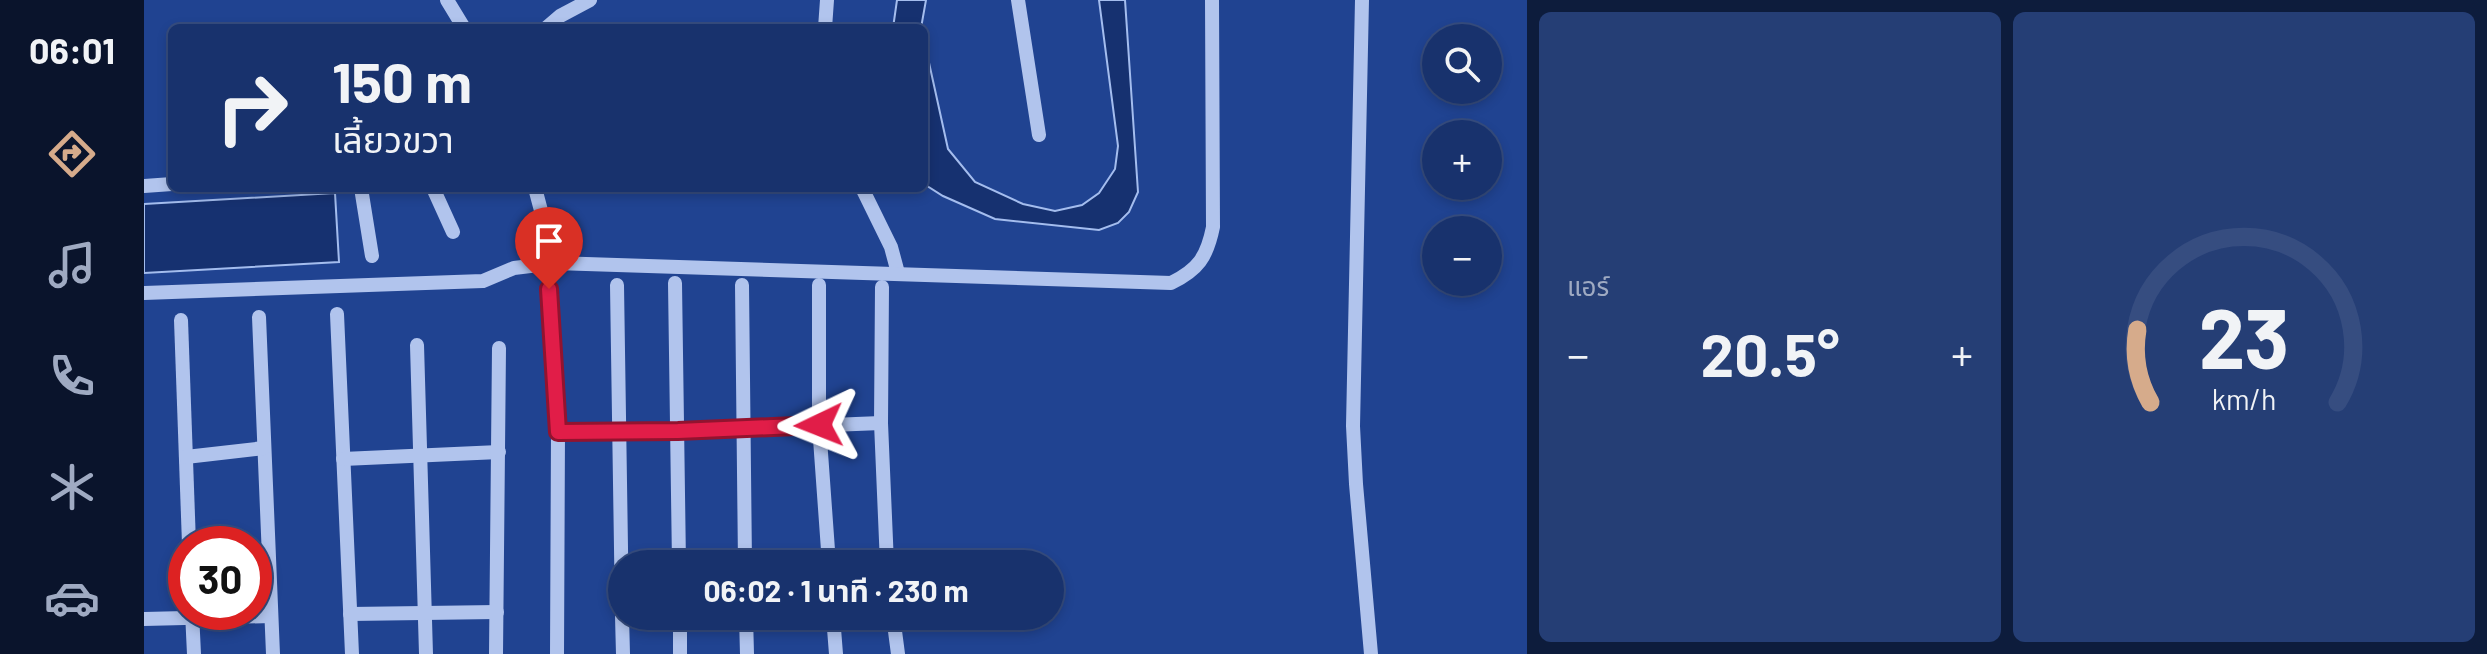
<!DOCTYPE html>
<html lang="th">
<head>
<meta charset="utf-8">
<style>
	:root { --surface:#18326d; --page:#253e75; --text:#f1f3f6; --muted:#9faac2; --line:#364d80; --accent:#d6ab8b }
	body { margin:0; font-family:Barlow,"Noto Sans Thai",sans-serif; background:var(--page); color:var(--text); height:100vh; display:flex; flex-direction:column; font-size:30px; white-space:nowrap }
	* { box-sizing:border-box; margin:0 }
	p { font-size:26px; color:var(--muted) }
	.icon { flex:none; width:44px; height:44px; fill:none; stroke:currentColor; stroke-width:2; stroke-linecap:round; stroke-linejoin:round }
	.map { position:relative; flex:1; overflow:hidden }
	.panel { display:flex; flex-direction:column; gap:12px; padding:12px; background:#0d1c3c; width:960px }
	.panel>* { flex:none }
	.top-card { position:absolute; left:24px; top:24px; width:760px; height:168px; border-radius:12px; box-shadow:0 4px 12px #0003,0 0 0 2px var(--line); background:#18326d; color:var(--text); overflow:hidden }
	.tools { position:absolute; left:1278px; top:24px; display:grid; gap:16px }
	.tools a { display:grid; place-items:center; width:80px; height:80px; border-radius:50%; background:var(--surface); box-shadow:0 4px 12px #0003,0 0 0 2px var(--line); font-size:40px }
	.speed { position:absolute; left:24px; top:526px; display:flex; gap:16px; font-size:40px; font-weight:700; text-align:center }
	.speed>* { display:grid; place-content:center; width:104px; height:104px; border-radius:50%; background:var(--surface); box-shadow:0 4px 12px #0003,0 0 0 2px var(--line); line-height:1 }
	.speed .limit { border:12px solid #d22; background:#fff; color:#111 }
	.pin { position:absolute; display:grid; place-items:center; width:68px; height:68px; color:#fff; margin:-82px -34px; border-radius:50% 50% 50% 0; rotate:-45deg; box-shadow:0 0 8px #0007 }
	.pin .icon { rotate:45deg }
	.me { position:absolute; width:88px; margin:-44px; rotate:268deg; stroke-linejoin:round; filter:drop-shadow(0 0 6px #0008) }
	.turn { display:flex; align-items:center; gap:28px; height:168px; padding:0 32px; font-size:36px }
	.turn .icon { width:104px; height:104px; stroke-width:2.5 }
	.turn b { display:block; font-size:56px; line-height:68px }
	.big { font-size:60px; font-weight:700; line-height:1.1 }
	.panel .tile { flex:1; display:flex; flex-direction:column; justify-content:center; gap:12px; min-width:0; padding:0 28px; border-radius:12px; background:var(--page) }
	.panel .dial { align-items:center; gap:0 }
	.dial svg { height:208px; overflow:visible; fill:none; stroke:var(--line); stroke-width:7; stroke-linecap:round; text-anchor:middle }
	.dial text { fill:var(--text); stroke:none }
	.heat { display:flex; justify-content:space-between; align-items:center; font-size:44px; direction:ltr }
	.panel .tiles { flex:1; display:grid; gap:12px; grid-template-columns:repeat(2,1fr) }
	.trip { position:absolute; left:464px; top:550px; width:456px; height:80px; border-radius:40px; background:var(--surface); box-shadow:0 4px 12px #0003,0 0 0 2px var(--line); font-weight:700; line-height:80px; text-align:center }
	main { display:flex; flex:1; min-height:0 }
	.tabs { display:flex; flex-direction:column; width:144px; justify-content:space-around; align-items:center; background:#0a142c; color:var(--muted) }
	.tabs .icon { width:56px; height:56px }
	.tabs .on { color:var(--accent) }
	.tabs b { font-size:36px; color:var(--text) }
	.map>svg:first-child { display:block }
	.water { fill:#163170; stroke:#a4bdee; stroke-width:2 }
	.lines { fill:none; stroke-linecap:round; stroke-linejoin:round }
	.minor { stroke:#b1c4ed; stroke-width:14 }
	.route-casing { stroke:#92132f; stroke-width:20 }
	.route { stroke:#e11d48; stroke-width:14 }
</style>
</head>
<body>
<main>
<nav class="tabs">
<b>06:01</b>
<svg class="icon on" aria-label="directions" viewBox="0 0 24 24"><path d="M12 3l9 9-9 9-9-9zM9 14v-3h6M13 9l2 2-2 2"/></svg>
<svg class="icon" aria-label="music" viewBox="0 0 24 24"><path d="M9 18V5l10-2v13"/><circle cx="6" cy="18" r="3"/><circle cx="16" cy="16" r="3"/></svg>
<svg class="icon" aria-label="phone" viewBox="0 0 24 24"><path d="M5 4h4l2 5-3 2q2 4 5 5l2-3 5 2v4C11 20 4 13 5 4z"/></svg>
<svg class="icon" aria-label="climate" viewBox="0 0 24 24"><path d="M12 3v18M4 7l16 10M4 17L20 7"/></svg>
<svg class="icon" aria-label="car" viewBox="0 0 24 24"><path d="M5 17H2v-5l4-1 3-4h7l3 4 3 1v5h-3M9 17h6M6 11h13"/><circle cx="7" cy="17" r="2"/><circle cx="17" cy="17" r="2"/></svg>
</nav>
<div class="map">
<svg width="1383" height="654" viewBox="0 0 1383 654">
	<rect width="100%" height="100%" fill="#204391"/>
	<g class="water">
		<polygon points="753,0 782,0 777,28 749,28"/>
		<polygon points="955,0 981,0 994,192 985,212 974,223 955,230 851,219 799,196 780,184 780,40 804,149 831,182 879,204 911,211 938,205 955,193 971,169 974,146"/>
		<polygon points="191,193 195,262 0,273 0,204"/>
	</g>
	<g class="lines">
		<g class="minor">
			<polyline points="303,0 320,28"/>
			<polyline points="874,0 895,135"/>
			<polyline points="1218,0 1209,426 1212,484 1227,654"/>
			<polyline points="402,28 416,16 446,0"/>
			<polyline points="681,28 683,0"/>
			<polyline points="0,186 28,184"/>
			<polyline points="217,188 228,256"/>
			<polyline points="289,188 309,232"/>
			<polyline points="391,188 411,263"/>
			<polyline points="718,188 747,247 754,273"/>
			<polyline points="531,283 535,564"/>
			<polyline points="473,285 478,614"/>
			<polyline points="598,285 601,564"/>
			<polyline points="675,285 675,425 685,564"/>
			<polyline points="738,287 737,423 743,564"/>
			<polyline points="405,289 414,432 413,654"/>
			<path d="M 0,293 L 339,281 L 370,268 L 411,263 L 1027,283 C 1054,270 1063,257 1069,227 L 1068,0"/>
			<polyline points="193,314 208,654"/>
			<polyline points="115,317 129,654"/>
			<polyline points="37,320 45,544"/>
			<polyline points="273,345 282,654"/>
			<polyline points="414,432 534,431 737,423"/>
			<polyline points="42,457 120,448"/>
			<polyline points="199,459 355,452"/>
			<polyline points="48,612 50,654"/>
			<polyline points="206,614 353,612"/>
			<polyline points="478,616 479,654"/>
			<polyline points="536,616 536,654"/>
			<polyline points="602,616 603,654"/>
			<polyline points="689,616 692,654"/>
			<polyline points="749,616 754,654"/>
			<polyline points="0,619 127,616"/>
			<polyline points="352,654 355,348"/>
		</g>
	</g>
	<g class="lines">
		<g class="route-casing">
			<polyline id="route" points="405,289 414,432 534,431 675,425"/>
		</g>
		<use href="#route" class="route"/>
	</g>
</svg>
<div class="tools">
<a><svg class="icon" aria-label="search" viewBox="0 0 24 24"><circle cx="10" cy="10" r="6"/><path d="M15 15l6 6"/></svg></a>
<a>+</a>
<a>−</a>
</div>
<div class="speed"><div class="limit">30</div></div>
<div class="pin" style="left:405px;top:289px;background:#d93025"><svg class="icon" aria-label="arrive" viewBox="0 0 24 24"><path d="M6 21V4h12l-3 4 3 4H6"/></svg></div>
<svg class="me" style="left:675px;top:425px" viewBox="-20 -20 40 40"><path d="M0-17L14 15 0 8-14 15z" fill="#e11d48" stroke="#fff" stroke-width="4"/></svg>
<div class="trip">06:02 · 1 นาที · 230 m</div>
<div class="top-card">
<div class="turn"><svg class="icon" aria-label="right" viewBox="0 0 24 24"><path d="M7 20v-9h11M14 6l5 5-5 5"/></svg><div><b>150 m</b>เลี้ยวขวา</div></div>
</div>
</div>
<section class="panel">
<div class="tiles">
<div class="tile"><p>แอร์</p>
<div class="heat"><a>−</a><b class="big">20.5°</b><a>+</a></div>
</div>
<div class="tile dial"><svg viewBox="0 0 100 80">
<path d="M14 69A42 42 0 1 1 86 69"/>
<path d="M14 69A42 42 0 0 1 9 41" stroke="#d6ab8b"/>
<text x="50" y="56" font-size="32" font-weight="700">23</text>
<text x="50" y="72" font-size="11">km/h</text>
</svg></div>
</div>
</section>
</main>
</body>
</html>
